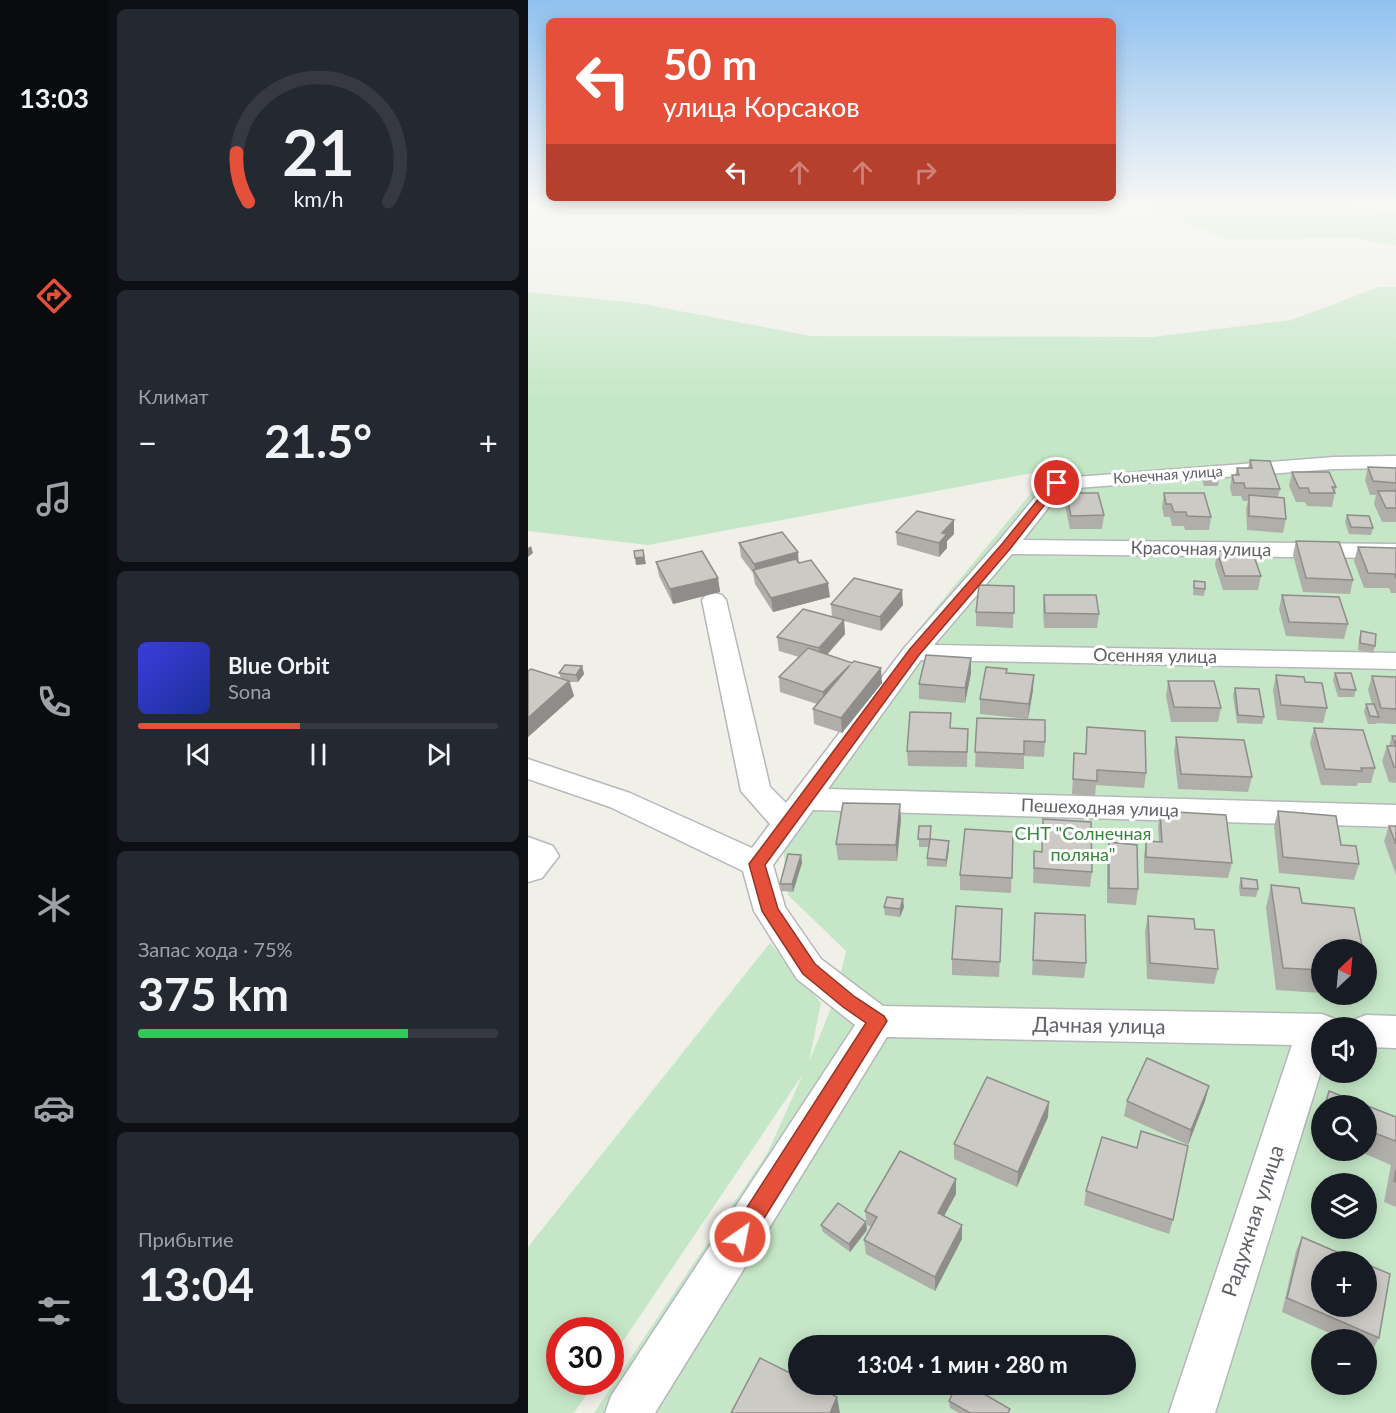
<!DOCTYPE html>
<html lang="ru">
<head>
<meta charset="utf-8">
<style>
	:root { --surface:#171b24; --page:#242831; --text:#f1f3f6; --muted:#9ea1a6; --line:#363941; --accent:#e4503a }
	body { margin:0; font-family:Lato,sans-serif; background:var(--page); color:var(--text); height:100vh; display:flex; flex-direction:column; font-size:22px; white-space:nowrap }
	* { box-sizing:border-box; margin:0 }
	p { font-size:20px; color:var(--muted) }
	.icon { flex:none; width:33px; height:33px; fill:none; stroke:currentColor; stroke-width:2; stroke-linecap:round; stroke-linejoin:round }
	.map { position:relative; flex:1; overflow:hidden }
	.sheet { display:flex; flex-direction:column; gap:9px; padding:9px; background:#0d0f14; width:420px }
	.sheet>* { flex:none }
	.top-card { position:absolute; left:18px; top:18px; width:570px; height:183px; border-radius:9px; box-shadow:0 3px 15px #0003; background:#e4503a; color:#fff; overflow:hidden }
	.needle { width:39px; rotate:26deg }
	.controls { position:absolute; left:783px; top:939px; display:grid; gap:12px }
	.controls a { display:grid; place-items:center; width:66px; height:66px; border-radius:50%; background:var(--surface); box-shadow:0 3px 15px #0003; font-size:30px }
	.speed { position:absolute; left:18px; top:1317px; display:flex; gap:12px; font-size:30px; font-weight:700; text-align:center }
	.speed>* { display:grid; place-content:center; width:78px; height:78px; border-radius:50%; background:var(--surface); box-shadow:0 3px 15px #0003; line-height:1 }
	.speed .limit { border:9px solid #d22; background:#fff; color:#111 }
	.pin { position:absolute; display:grid; place-items:center; width:51px; height:51px; color:#fff; margin:-26px; border:3px solid #fff; border-radius:50%; box-shadow:0 2px 6px #0007 }
	.me { position:absolute; width:66px; margin:-33px; rotate:33deg; stroke-linejoin:round; filter:drop-shadow(0 0 4px #0008) }
	.turn { display:flex; align-items:center; gap:21px; height:126px; padding:0 18px; font-size:27px }
	.turn .icon { width:78px; height:78px; stroke-width:2.5 }
	.turn b { display:block; font-size:42px; line-height:51px }
	.lanes { display:flex; align-items:center; height:57px; padding:0 18px; background:#0003; justify-content:center; gap:30px; direction:ltr }
	.lanes .off { opacity:.35 }
	.big { font-size:45px; font-weight:700; line-height:1.1 }
	.sheet .tile { flex:1; display:flex; flex-direction:column; justify-content:center; gap:9px; min-width:0; padding:0 21px; border-radius:9px; background:var(--page) }
	.sheet .dial { align-items:center; gap:0 }
	.dial svg { height:156px; overflow:visible; fill:none; stroke:var(--line); stroke-width:7; stroke-linecap:round; text-anchor:middle }
	.dial text { fill:var(--text); stroke:none }
	.song { display:flex; align-items:center; gap:18px }
	.cover { width:72px; height:72px; border-radius:9px; background:linear-gradient(135deg,hsl(240 70% 55%),hsl(230 70% 35%)) }
	.played { height:6px; border-radius:3px; background:linear-gradient(90deg,var(--accent) 45%,var(--line) 45%) }
	.keys { display:flex; justify-content:space-around; direction:ltr }
	.heat { display:flex; justify-content:space-between; align-items:center; font-size:33px; direction:ltr }
	.charge { height:9px; border-radius:4px; background:linear-gradient(90deg,#34c759 75%,var(--line) 0) }
	.trip { position:absolute; left:260px; top:1335px; width:348px; height:60px; border-radius:30px; background:var(--surface); box-shadow:0 3px 15px #0003; font-weight:700; line-height:60px; text-align:center }
	main { display:flex; flex:1; min-height:0 }
	.tabs { display:flex; flex-direction:column; width:108px; justify-content:space-around; align-items:center; background:#090b0e; color:var(--muted) }
	.tabs .icon { width:42px; height:42px }
	.tabs .current { color:var(--accent) }
	.tabs b { font-size:27px; color:var(--text) }
	.map>svg:first-child { display:block }
	.green { fill:#c5e7c7; fill-rule:evenodd }
	.lines { fill:none; stroke-linecap:round; stroke-linejoin:round }
	.street-casing { stroke:#b5b7bb; stroke-width:3 }
	.secondary-casing { stroke:#b6b9be; stroke-width:3 }
	.street { fill:#fff; fill-rule:evenodd }
	.secondary { fill:#fff; fill-rule:evenodd }
	.wall { fill:#afaea9 }
	.shaded-wall { fill:#8f8d89 }
	.building { fill:#cccac4; stroke:#8f8d89; stroke-width:1.5 }
	.route { fill:#e4503a; stroke:#943426; stroke-width:1.5 }
	.labels { text-anchor:middle; stroke-width:6; stroke-linejoin:round; paint-order:stroke }
	.far-street-label { font-size:15px; fill:#5f6267; stroke:#fff }
	.street-label { font-size:18px; fill:#5f6267; stroke:#fff }
	.park-label { font-size:18px; fill:#388540; stroke:#fff }
	.near-street-label { font-size:21px; fill:#5f6267; stroke:#fff }
</style>
</head>
<body>
<main>
<nav class="tabs">
<b>13:03</b>
<svg class="icon current" aria-label="directions" viewBox="0 0 24 24"><path d="M12 3l9 9-9 9-9-9zM9 14v-3h6M13 9l2 2-2 2"/></svg>
<svg class="icon" aria-label="music" viewBox="0 0 24 24"><path d="M9 18V5l10-2v13"/><circle cx="6" cy="18" r="3"/><circle cx="16" cy="16" r="3"/></svg>
<svg class="icon" aria-label="phone" viewBox="0 0 24 24"><path d="M5 4h4l2 5-3 2q2 4 5 5l2-3 5 2v4C11 20 4 13 5 4z"/></svg>
<svg class="icon" aria-label="climate" viewBox="0 0 24 24"><path d="M12 3v18M4 7l16 10M4 17L20 7"/></svg>
<svg class="icon" aria-label="car" viewBox="0 0 24 24"><path d="M5 17H2v-5l4-1 3-4h7l3 4 3 1v5h-3M9 17h6M6 11h13"/><circle cx="7" cy="17" r="2"/><circle cx="17" cy="17" r="2"/></svg>
<svg class="icon" aria-label="filters" viewBox="0 0 24 24"><path d="M4 7h16M4 17h16"/><circle cx="9" cy="7" r="2"/><circle cx="15" cy="17" r="2"/></svg>
</nav>
<section class="sheet">
<div class="tile dial"><svg viewBox="0 0 100 80">
<path d="M14 69A42 42 0 1 1 86 69"/>
<path d="M14 69A42 42 0 0 1 8 44" stroke="#e4503a"/>
<text x="50" y="56" font-size="32" font-weight="700">21</text>
<text x="50" y="72" font-size="11">km/h</text>
</svg></div>
<div class="tile"><p>Климат</p>
<div class="heat"><a>−</a><b class="big">21.5°</b><a>+</a></div>
</div>
<div class="tile">
<div class="song"><i class="cover"></i><div><b>Blue Orbit</b><p>Sona</p></div></div>
<div class="played"></div>
<div class="keys"><svg class="icon" aria-label="previous" viewBox="0 0 24 24"><path d="M18 5L8 12l10 7zM5 5v14"/></svg><svg class="icon" aria-label="pause" viewBox="0 0 24 24"><path d="M8 5v14M16 5v14"/></svg><svg class="icon" aria-label="next" viewBox="0 0 24 24"><path d="M6 5l10 7-10 7zM19 5v14"/></svg></div>
</div>
<div class="tile"><p>Запас хода · 75%</p><b class="big">375 km</b><div class="charge"></div></div>
<div class="tile"><p>Прибытие</p><b class="big">13:04</b></div>
</section>
<div class="map">
<svg width="868" height="1413" viewBox="0 0 868 1413">
	<rect width="100%" height="100%" fill="#f0efe8"/>
	<g class="green">
		<polygon points="602,202 816,202 868,214 868,246 826,238 699,239"/>
		<path d="M 851,287 L 868,287 L 868,1413 L 66,1413 L 240,1152 L 275,1074 L 83,1359 L 82,1330 L 32,1330 L 32,1382 L 67,1382 L 46,1413 L 0,1413 L 0,1247 L 242,943 L 293,1003 L 281,1062 L 306,1001 L 318,951 L 260,895 L 252,815 L 389,631 L 519,474 L 546,469 L 515,471 L 120,545 L 0,531 L 0,292 L 110,303 L 283,336 L 625,337 L 763,320 ZM 794,950 L 838,950 L 838,994 L 794,994 ZM 794,1028 L 838,1028 L 838,1072 L 794,1072 ZM 794,1106 L 838,1106 L 838,1150 L 794,1150 ZM 794,1184 L 838,1184 L 838,1228 L 794,1228 ZM 794,1262 L 838,1262 L 838,1306 L 794,1306 ZM 794,1340 L 838,1340 L 838,1384 L 794,1384 ZM 270,1346 L 597,1346 L 597,1384 L 270,1384 Z"/>
	</g>
	<g class="lines">
		<g class="street-casing">
			<g id="street">
				<polygon points="868,456 868,468 806,469 535,489 495,540 868,544 868,558 484,554 406,645 868,653 868,669 393,660 300,789 868,805 868,827 285,810 245,865 257,907 293,959 355,1006 794,1014 807,1019 811,1028 794,1028 794,1068 687,1413 641,1413 764,1045 359,1037 127,1413 77,1413 83,1396 327,1025 269,979 226,911 215,871 82,807 0,779 0,759 102,793 224,848 242,824 213,791 174,600 178,595 186,593 194,595 198,600 242,787 258,803 377,647 470,542 522,479 806,457"/>
				<polygon points="838,1015 868,1016 868,1048 838,1047 838,1028 822,1028 825,1020"/>
			</g>
		</g>
		<g class="secondary-casing">
			<polygon id="secondary" points="0,837 25,846 31,856 14,878 0,882"/>
		</g>
		<use href="#street" class="street"/>
		<use href="#secondary" class="secondary"/>
	</g>
	<g class="wall">
		<polygon points="722,460 752,489 750,497 758,519 755,533 719,530 718,508 720,501 715,501 713,496 704,496 702,488 704,475 707,475 709,468 720,468"/>
		<polygon points="840,467 868,468 868,522 854,522 846,504 848,495 842,495 837,480"/>
		<polygon points="674,469 691,479 690,486 676,486 673,476"/>
		<polygon points="764,472 808,487 804,507 779,506 777,502 768,502 761,486"/>
		<polygon points="538,493 576,515 574,529 542,529 537,506"/>
		<polygon points="636,493 683,517 681,530 657,530 656,526 644,526 642,517 636,517 634,507"/>
		<polygon points="819,515 845,528 843,535 821,534 817,522"/>
		<polygon points="368,532 426,534 419,541 419,548 411,557 369,545"/>
		<polygon points="768,541 825,580 822,594 775,592 765,555"/>
		<polygon points="211,543 271,563 302,597 245,612 227,584 225,573 213,557"/>
		<polygon points="830,547 868,548 868,593 863,593 861,588 836,588 826,561"/>
		<polygon points="689,551 733,576 730,590 695,590 687,565"/>
		<polygon points="128,562 190,578 192,592 145,604 131,576"/>
		<polygon points="666,581 677,589 676,596 665,595"/>
		<polygon points="486,586 485,628 448,626 448,612"/>
		<polygon points="516,595 571,614 569,628 516,628 515,609"/>
		<polygon points="754,595 820,624 816,639 758,636 751,609"/>
		<polygon points="303,604 375,605 353,631 316,621 317,634 299,654 354,683 314,733 286,724 285,709 289,704 252,692 251,677 271,657 251,651 249,637 304,617"/>
		<polygon points="833,631 847,646 845,653 830,650 831,638"/>
		<polygon points="443,658 443,673 437,703 391,699 391,684"/>
		<polygon points="54,666 56,674 50,682 42,682 46,696 0,737 0,671 33,678 31,673"/>
		<polygon points="479,669 479,673 505,690 500,719 452,714 452,699"/>
		<polygon points="807,673 828,690 826,697 810,697 805,680"/>
		<polygon points="748,675 799,708 795,723 749,720 745,690"/>
		<polygon points="844,676 868,677 868,724 849,723 848,724 840,724 836,712 838,704 844,704 840,690"/>
		<polygon points="640,681 693,708 690,722 643,722 638,696"/>
		<polygon points="707,688 736,717 734,724 709,723 705,695"/>
		<polygon points="449,718 517,742 516,757 496,756 496,769 447,767"/>
		<polygon points="559,727 618,773 616,788 568,785 567,796 544,794 546,753 557,754"/>
		<polygon points="786,728 847,768 843,783 830,783 829,786 793,785 782,743"/>
		<polygon points="440,729 439,767 380,766 379,751"/>
		<polygon points="864,736 868,736 868,783 861,782 854,761 859,746 861,746"/>
		<polygon points="648,737 724,777 720,792 650,789 646,752"/>
		<polygon points="632,811 704,863 700,878 616,873 616,856 618,841 631,842 630,826"/>
		<polygon points="750,811 831,864 826,880 751,873 746,826"/>
		<polygon points="373,819 369,861 310,860 308,844"/>
		<polygon points="391,826 403,839 421,841 421,849 418,867 399,866 399,858 401,847 391,847"/>
		<polygon points="861,826 868,826 868,875 856,841"/>
		<polygon points="485,832 483,893 432,890 432,875"/>
		<polygon points="581,842 610,889 608,905 579,903 579,858"/>
		<polygon points="506,851 564,872 562,887 505,883"/>
		<polygon points="273,855 274,863 265,892 253,891 252,884"/>
		<polygon points="713,878 730,889 728,897 712,896 711,886"/>
		<polygon points="743,885 774,903 794,950 794,991 793,993 748,990 738,908"/>
		<polygon points="356,907 376,907 372,917 357,915"/>
		<polygon points="474,909 471,977 424,975 424,959"/>
		<polygon points="507,913 558,963 556,978 504,975"/>
		<polygon points="620,916 667,929 690,969 686,984 619,979 617,931"/>
		<polygon points="681,1086 677,1101 660,1145 596,1116 599,1101"/>
		<polygon points="801,1091 868,1117 868,1207 856,1202 863,1165 828,1150 838,1150 838,1106 795,1106"/>
		<polygon points="794,1110 794,1137 787,1134"/>
		<polygon points="520,1117 489,1187 426,1159 426,1144"/>
		<polygon points="558,1191 645,1220 641,1234 556,1205"/>
		<polygon points="428,1194 416,1216 434,1239 407,1291 338,1254 336,1240 343,1227 339,1225 337,1211"/>
		<polygon points="338,1222 339,1230 322,1252 295,1232 293,1225"/>
		<polygon points="774,1237 851,1338 844,1351 838,1349 838,1340 817,1340 754,1312 768,1251"/>
		<polygon points="421,1401 481,1413 431,1413 422,1408"/>
	</g>
	<g class="shaded-wall">
		<polygon points="426,520 426,534 419,541 419,548 411,557 411,543 414,533"/>
		<polygon points="3,546 5,553 0,557 0,548"/>
		<polygon points="115,550 118,564 108,565 107,558"/>
		<polygon points="270,552 271,566 228,575 226,564"/>
		<polygon points="190,578 192,592 145,604 142,589"/>
		<polygon points="300,583 302,597 245,612 243,598"/>
		<polygon points="374,590 375,605 353,631 352,617"/>
		<polygon points="316,620 317,634 292,663 291,648"/>
		<polygon points="443,658 443,673 437,703 437,688"/>
		<polygon points="322,665 296,707 295,692"/>
		<polygon points="54,666 56,674 50,682 48,675"/>
		<polygon points="353,668 354,683 314,733 313,718"/>
		<polygon points="506,675 505,690 500,719 501,704"/>
		<polygon points="41,681 46,696 0,737 0,718"/>
		<polygon points="372,804 373,819 369,861 368,845"/>
		<polygon points="421,841 421,849 418,867 418,860"/>
		<polygon points="273,855 274,863 265,892 264,884"/>
		<polygon points="375,899 376,907 372,917 372,909"/>
		<polygon points="681,1086 677,1101 660,1145 663,1130"/>
		<polygon points="521,1102 520,1117 489,1187 490,1172"/>
		<polygon points="428,1179 428,1194 410,1227 410,1213"/>
		<polygon points="338,1222 339,1230 322,1252 321,1244"/>
		<polygon points="434,1225 434,1239 407,1291 407,1277"/>
		<polygon points="309,1397 312,1413 302,1413"/>
	</g>
	<g class="building">
		<polygon points="722,460 742,461 752,489 717,488 716,483 706,483 704,475 711,475 709,468 724,468"/>
		<polygon points="840,467 868,468 868,483 845,481"/>
		<polygon points="674,469 688,469 691,479 677,479"/>
		<polygon points="764,472 801,472 808,487 804,487 807,493 782,493 780,488 771,488"/>
		<polygon points="850,491 868,491 868,508 858,508"/>
		<polygon points="538,493 570,493 576,515 543,516"/>
		<polygon points="636,493 676,493 683,517 659,516 658,512 646,512 643,504 638,504"/>
		<polygon points="721,495 756,498 758,519 721,516"/>
		<polygon points="389,511 426,520 414,533 419,534 411,543 368,532"/>
		<polygon points="819,515 841,516 845,528 823,527"/>
		<polygon points="254,532 270,552 226,564 211,543"/>
		<polygon points="768,541 811,542 825,580 778,578"/>
		<polygon points="830,547 868,548 868,578 866,574 840,573"/>
		<polygon points="115,550 116,557 107,558 106,551"/>
		<polygon points="174,551 190,578 142,589 128,562"/>
		<polygon points="689,551 724,551 733,576 697,576"/>
		<polygon points="268,559 271,563 283,560 300,583 243,598 225,570"/>
		<polygon points="326,578 374,590 352,617 303,604"/>
		<polygon points="666,581 677,582 677,589 666,588"/>
		<polygon points="451,585 486,586 486,613 448,612"/>
		<polygon points="516,595 568,595 571,614 517,613"/>
		<polygon points="754,595 811,597 820,624 761,622"/>
		<polygon points="275,609 316,620 291,648 249,637"/>
		<polygon points="833,631 848,634 847,646 832,643"/>
		<polygon points="280,648 324,663 326,661 353,668 313,718 285,709 322,665 295,692 251,677"/>
		<polygon points="398,655 443,658 437,688 391,684"/>
		<polygon points="37,665 54,666 48,675 31,673"/>
		<polygon points="458,667 479,669 478,673 506,675 501,704 452,699"/>
		<polygon points="3,669 41,681 0,718 0,671"/>
		<polygon points="807,673 823,673 828,690 812,689"/>
		<polygon points="748,675 776,677 777,682 794,683 799,708 753,705"/>
		<polygon points="844,676 868,677 868,709 853,708"/>
		<polygon points="640,681 686,681 693,708 646,707"/>
		<polygon points="707,688 731,689 736,717 710,715"/>
		<polygon points="838,704 846,704 851,717 842,716"/>
		<polygon points="382,712 423,713 422,728 440,729 439,752 379,751"/>
		<polygon points="449,718 517,720 517,742 496,741 496,754 447,752"/>
		<polygon points="559,727 617,731 618,773 569,770 569,781 545,779 546,753 558,754"/>
		<polygon points="786,728 835,730 847,768 833,768 834,771 797,769"/>
		<polygon points="864,736 868,736 868,767 866,767 859,746 868,746"/>
		<polygon points="648,737 716,740 724,777 653,774"/>
		<polygon points="315,803 372,804 368,845 308,844"/>
		<polygon points="632,811 698,815 704,863 618,857 618,841 634,842"/>
		<polygon points="750,811 808,816 813,845 828,846 831,864 755,857"/>
		<polygon points="515,819 563,822 564,872 506,868 506,851 514,852"/>
		<polygon points="391,826 403,826 402,839 390,839"/>
		<polygon points="861,826 868,826 868,844"/>
		<polygon points="437,829 485,832 484,878 432,875"/>
		<polygon points="402,839 421,841 418,860 399,858"/>
		<polygon points="581,842 609,845 610,889 581,888"/>
		<polygon points="260,854 273,855 264,884 252,884"/>
		<polygon points="713,878 729,880 730,889 714,888"/>
		<polygon points="743,885 771,888 774,903 826,908 835,950 794,950 794,970 755,968"/>
		<polygon points="359,897 375,899 372,909 356,907"/>
		<polygon points="428,906 474,909 472,962 424,959"/>
		<polygon points="507,913 557,915 558,963 505,960"/>
		<polygon points="620,916 666,919 667,929 686,930 690,969 622,963"/>
		<polygon points="619,1058 681,1086 663,1130 599,1101"/>
		<polygon points="459,1077 521,1102 490,1172 426,1144"/>
		<polygon points="801,1091 868,1117 868,1141 838,1130 838,1106 797,1106"/>
		<polygon points="613,1131 660,1146 645,1220 558,1191 574,1137 609,1148"/>
		<polygon points="372,1151 428,1179 410,1213 434,1225 407,1277 336,1240 349,1217 337,1211"/>
		<polygon points="868,1170 868,1182 866,1181"/>
		<polygon points="310,1203 338,1222 321,1244 293,1225"/>
		<polygon points="774,1237 832,1262 794,1262 794,1306 838,1306 838,1264 862,1274 851,1338 759,1298"/>
		<polygon points="232,1358 270,1377 270,1384 284,1384 309,1397 302,1413 203,1413"/>
		<polygon points="429,1384 439,1384 482,1409 480,1413 442,1413 421,1401"/>
	</g>
	<linearGradient id="sky" x2="0" y2="1"><stop stop-color="#90c1f0"/><stop offset="0.51" stop-color="#f8f8f5"/><stop offset="1" stop-color="#f8f8f5" stop-opacity="0"/></linearGradient>
	<rect width="868" height="400" fill="url(#sky)"/>
	<polygon class="route" points="529,480 532,481 532,485 482,549 391,655 237,865 250,909 287,964 327,997 356,1016 359,1021 220,1244 212,1247 205,1244 202,1237 205,1229 338,1023 315,1007 275,974 234,911 221,864 382,649 474,544 525,481"/>
	<g class="labels">
		<g class="far-street-label">
			<text transform="translate(640 475) rotate(-4)" y="5">Конечная улица</text>
		</g>
		<g class="street-label">
			<text transform="translate(673 549) rotate(1)" y="6">Красочная улица</text>
			<text transform="translate(627 656) rotate(1)" y="6">Осенняя улица</text>
			<text transform="translate(572 808) rotate(2)" y="6">Пешеходная улица</text>
		</g>
		<g class="park-label">
			<text x="555" y="840">СНТ "Солнечная<tspan x="555" dy="21">поляна"</tspan></text>
		</g>
		<g class="near-street-label">
			<text transform="translate(571 1026) rotate(1)" y="7">Дачная улица</text>
			<text transform="translate(725 1221) rotate(-72)" y="7">Радужная улица</text>
		</g>
	</g>
</svg>
<div class="controls">
<a><svg class="needle" viewBox="-14 -14 28 28"><path d="M0-13l5 13h-10z" fill="#e53935"/><path d="M0 13l5-13h-10z" fill="#9ea1a6"/></svg></a>
<a><svg class="icon" aria-label="sound" viewBox="0 0 24 24"><path d="M4 9h4l5-4v14l-5-4H4zM17 9q2 3 0 6"/></svg></a>
<a><svg class="icon" aria-label="search" viewBox="0 0 24 24"><circle cx="10" cy="10" r="6"/><path d="M15 15l6 6"/></svg></a>
<a><svg class="icon" aria-label="layers" viewBox="0 0 24 24"><path d="M12 4l9 5-9 5-9-5zM3 14l9 5 9-5"/></svg></a>
<a>+</a>
<a>−</a>
</div>
<div class="speed"><div class="limit">30</div></div>
<div class="pin" style="left:529px;top:483px;background:#d93025"><svg class="icon" aria-label="arrive" viewBox="0 0 24 24"><path d="M6 21V4h12l-3 4 3 4H6"/></svg></div>
<svg class="me" style="left:212px;top:1237px" viewBox="-20 -20 40 40"><circle r="17" fill="#e4503a" stroke="#fff" stroke-width="3"/><path d="M0-11L8 9 0 5-8 9z" fill="#fff"/></svg>
<div class="trip">13:04 · 1 мин · 280 m</div>
<div class="top-card">
<div class="turn"><svg class="icon" aria-label="left" viewBox="0 0 24 24"><path d="M17 20v-9H6M10 6l-5 5 5 5"/></svg><div><b>50 m</b>улица Корсаков</div></div>
<div class="lanes"><svg class="icon" aria-label="left" viewBox="0 0 24 24"><path d="M17 20v-9H6M10 6l-5 5 5 5"/></svg><svg class="icon off" aria-label="ahead" viewBox="0 0 24 24"><path d="M12 20V5M6 11l6-6 6 6"/></svg><svg class="icon off" aria-label="ahead" viewBox="0 0 24 24"><path d="M12 20V5M6 11l6-6 6 6"/></svg><svg class="icon off" aria-label="right" viewBox="0 0 24 24"><path d="M7 20v-9h11M14 6l5 5-5 5"/></svg></div>
</div>
</div>
</main>
</body>
</html>
